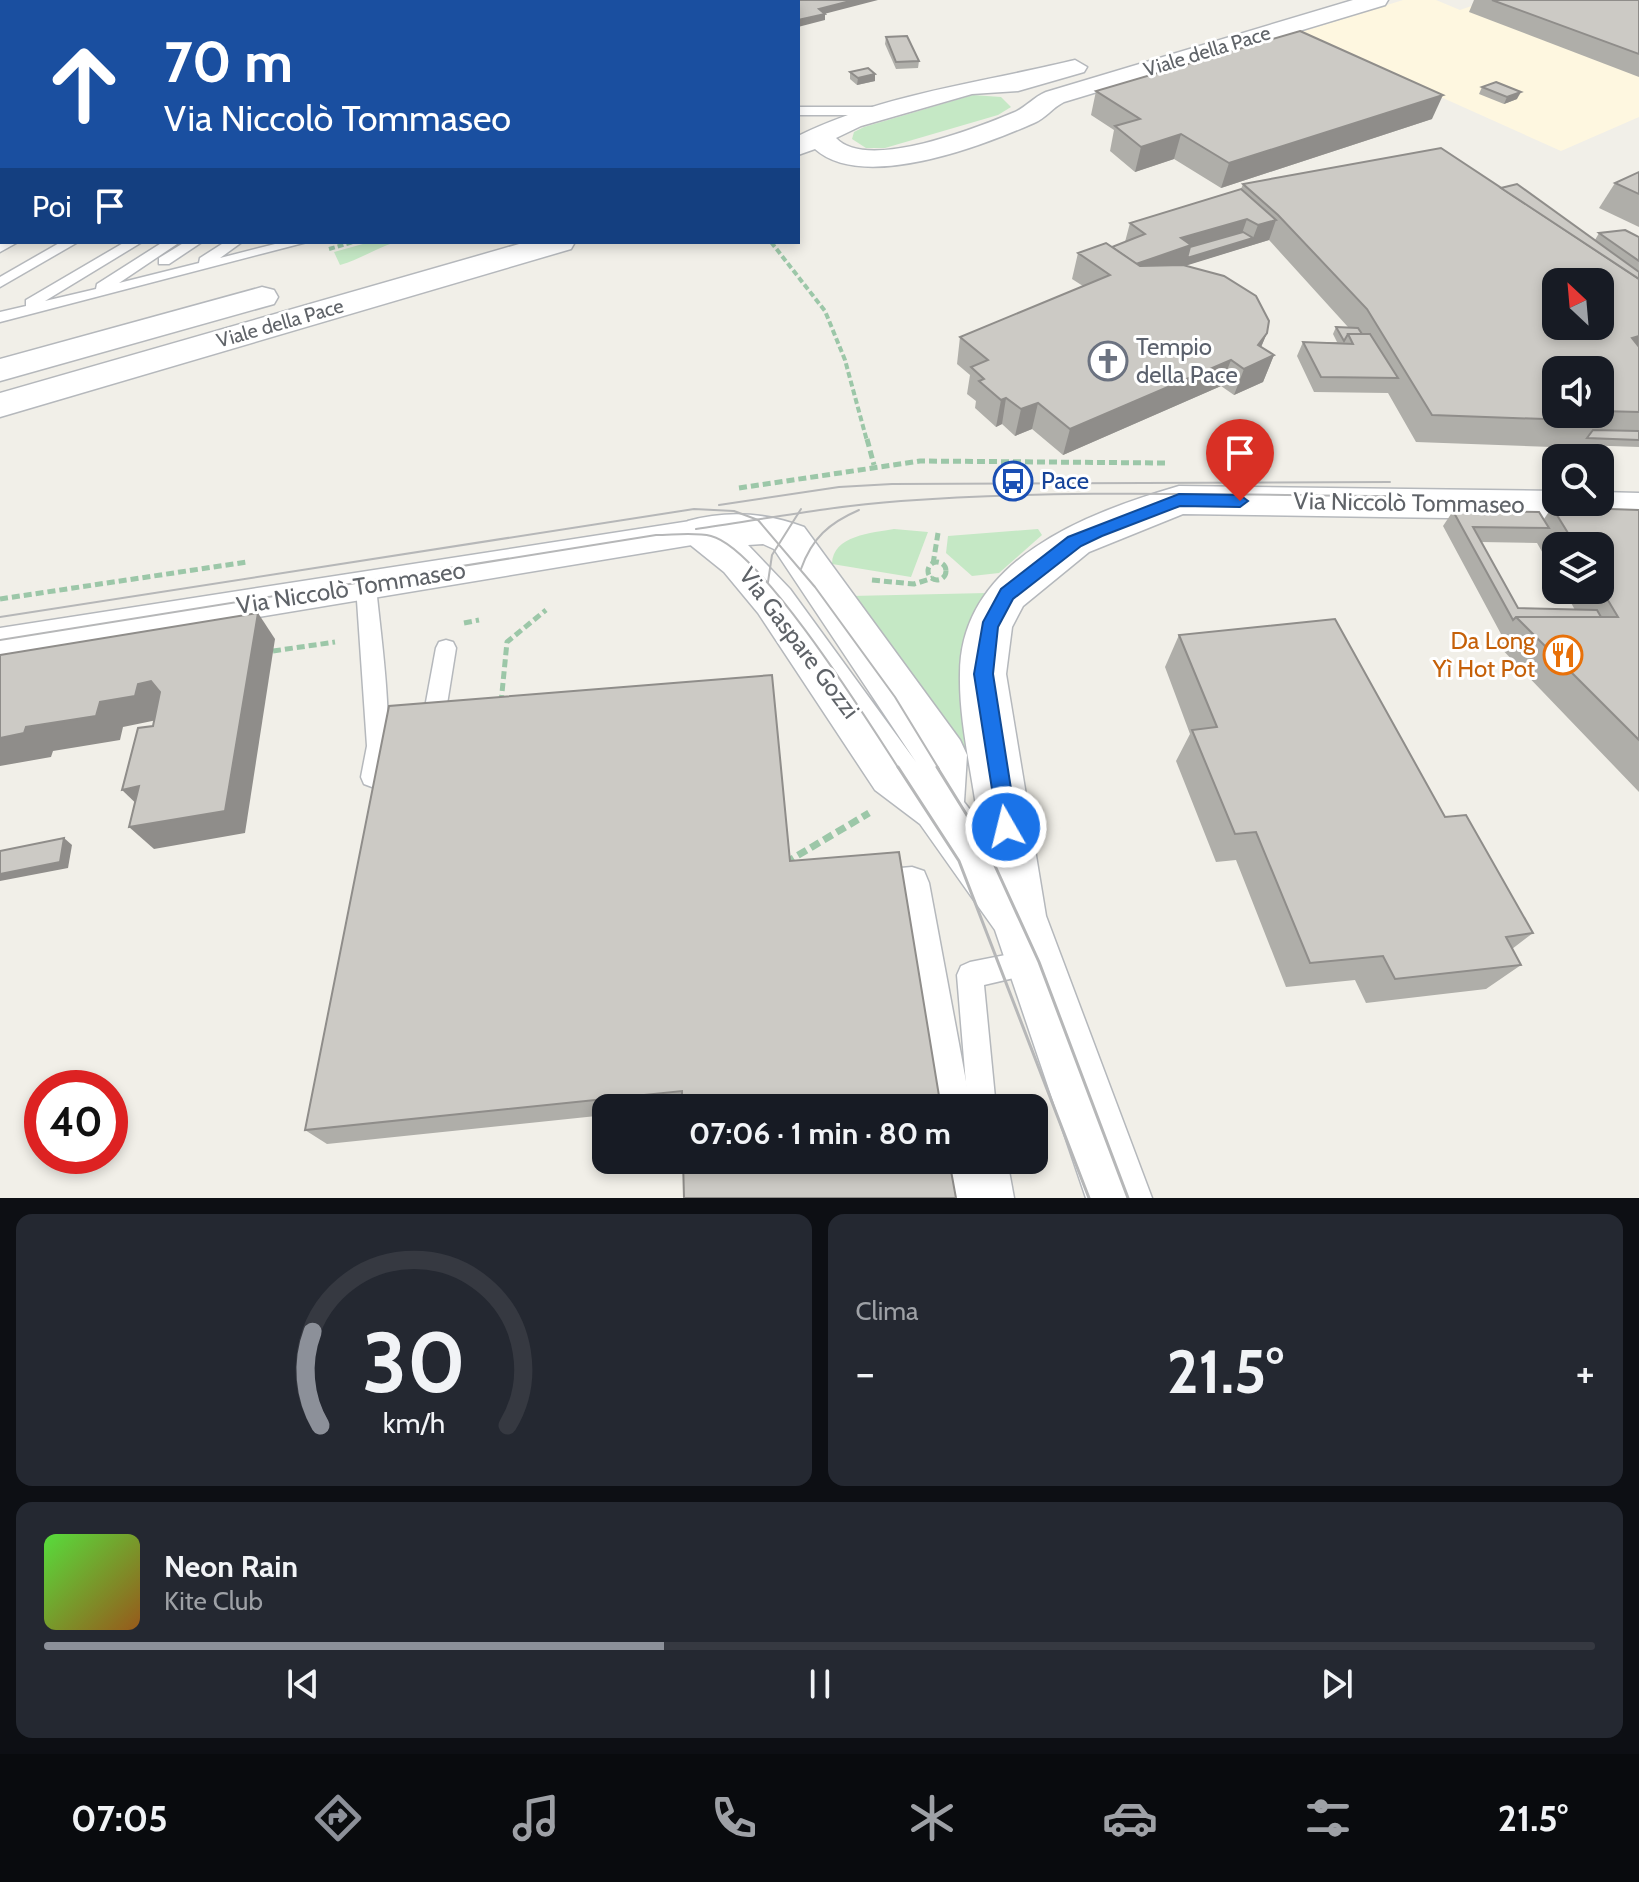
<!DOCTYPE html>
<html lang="it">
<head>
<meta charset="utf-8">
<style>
	:root { --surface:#171b24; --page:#242831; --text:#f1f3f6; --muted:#9ea1a6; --line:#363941; --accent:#8c9099 }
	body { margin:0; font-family:Cabin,sans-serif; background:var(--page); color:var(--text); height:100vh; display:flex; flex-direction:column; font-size:30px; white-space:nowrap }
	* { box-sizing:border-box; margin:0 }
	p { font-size:26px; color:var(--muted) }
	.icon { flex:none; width:44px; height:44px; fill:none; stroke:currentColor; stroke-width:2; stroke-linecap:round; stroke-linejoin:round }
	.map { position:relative; height:1198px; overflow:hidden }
	.sheet { display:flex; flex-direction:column; gap:16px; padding:16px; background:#0d0f14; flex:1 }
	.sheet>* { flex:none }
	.guide { position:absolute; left:0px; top:0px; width:800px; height:244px; box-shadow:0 4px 12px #0003; background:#1a4fa0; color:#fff; overflow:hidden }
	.needle { width:52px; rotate:334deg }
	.tools { position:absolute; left:1542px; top:268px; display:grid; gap:16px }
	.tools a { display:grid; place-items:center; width:72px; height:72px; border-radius:16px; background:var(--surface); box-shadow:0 4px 12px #0003; font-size:40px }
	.speed { position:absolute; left:24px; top:1070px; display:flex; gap:16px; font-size:40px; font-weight:700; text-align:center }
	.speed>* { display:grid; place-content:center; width:104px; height:104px; border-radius:50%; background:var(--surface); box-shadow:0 4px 12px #0003; line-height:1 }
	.speed .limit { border:12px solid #d22; background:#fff; color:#111 }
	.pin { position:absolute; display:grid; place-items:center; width:68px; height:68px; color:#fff; margin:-82px -34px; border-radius:50% 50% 50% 0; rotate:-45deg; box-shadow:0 0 8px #0007 }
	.pin .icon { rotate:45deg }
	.me { position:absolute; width:88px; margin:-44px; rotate:352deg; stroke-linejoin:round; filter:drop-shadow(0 0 6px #0008) }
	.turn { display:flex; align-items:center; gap:28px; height:168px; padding:0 32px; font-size:36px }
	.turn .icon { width:104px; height:104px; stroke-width:2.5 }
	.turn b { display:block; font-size:56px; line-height:68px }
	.then { display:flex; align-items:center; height:76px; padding:0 32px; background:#0003; gap:16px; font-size:30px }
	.big { font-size:60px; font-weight:800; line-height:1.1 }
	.sheet .widget { flex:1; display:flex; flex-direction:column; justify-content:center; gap:12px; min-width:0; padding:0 28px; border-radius:16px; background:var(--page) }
	.sheet .dial { align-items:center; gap:0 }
	.dial svg { height:208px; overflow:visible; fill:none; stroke:var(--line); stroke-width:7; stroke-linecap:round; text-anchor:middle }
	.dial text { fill:var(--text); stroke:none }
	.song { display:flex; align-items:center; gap:24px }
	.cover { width:96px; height:96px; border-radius:12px; background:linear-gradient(135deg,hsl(110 70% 55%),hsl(30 70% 35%)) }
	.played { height:8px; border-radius:4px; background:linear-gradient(90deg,var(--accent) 40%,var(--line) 40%) }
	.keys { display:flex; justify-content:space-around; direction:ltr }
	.heat { display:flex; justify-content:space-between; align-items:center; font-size:44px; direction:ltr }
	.sheet .tiles { flex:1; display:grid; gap:16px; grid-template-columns:1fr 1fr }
	.widget:last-child { grid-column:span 2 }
	.trip { position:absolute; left:592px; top:1094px; width:456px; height:80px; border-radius:16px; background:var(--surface); box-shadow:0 4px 12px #0003; font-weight:800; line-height:80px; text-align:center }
	.dock { display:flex; height:128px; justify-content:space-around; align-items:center; background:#090b0e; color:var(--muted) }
	.dock .icon { width:56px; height:56px }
	.dock .selected { color:var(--accent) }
	.dock b { font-size:36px; color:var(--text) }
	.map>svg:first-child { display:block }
	.commercial { fill:#fef7e0 }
	.green { fill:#c5e8c5 }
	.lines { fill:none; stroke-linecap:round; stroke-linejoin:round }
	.service-casing { stroke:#b5b8bc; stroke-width:3 }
	.pedestrian-casing { stroke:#b5b8bc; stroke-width:3 }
	.minor-casing { stroke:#b5b8bc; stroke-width:3 }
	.tertiary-casing { stroke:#b5b8bc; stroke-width:3 }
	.path-far2 { stroke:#9cc7a8; stroke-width:4; stroke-dasharray:6 3; stroke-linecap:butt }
	.path-far1 { stroke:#9cc7a8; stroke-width:5; stroke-dasharray:8 4; stroke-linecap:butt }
	.path { stroke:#9cc7a8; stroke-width:7; stroke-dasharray:10 5; stroke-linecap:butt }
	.service { fill:#fff; fill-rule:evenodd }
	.pedestrian { fill:#fff; fill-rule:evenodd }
	.minor { fill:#fff; fill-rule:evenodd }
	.tertiary { fill:#fff; fill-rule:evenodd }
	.tram-far1 { stroke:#b6b7b8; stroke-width:2 }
	.tram { stroke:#b6b7b8; stroke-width:3 }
	.rail-casing { stroke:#b6b7b8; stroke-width:5 }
	.rail { stroke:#fff; stroke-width:3; stroke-dasharray:10; stroke-linecap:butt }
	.wall { fill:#afaea9; fill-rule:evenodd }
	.shaded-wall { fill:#8f8d8a }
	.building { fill:#cccac5; stroke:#8f8d8a; stroke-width:2; fill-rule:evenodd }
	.route { fill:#1a73e8; stroke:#114b97; stroke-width:2 }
	.labels { text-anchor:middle; stroke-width:6; stroke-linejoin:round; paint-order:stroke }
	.far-street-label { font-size:20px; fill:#5f6368; stroke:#fff }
	.worship-label { font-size:24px; fill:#5b616d; stroke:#fff; text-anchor:start }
	.transit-label { font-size:24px; fill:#164399; stroke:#fff; text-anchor:start }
	.street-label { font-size:24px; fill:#5f6368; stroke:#fff }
	.food-label { font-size:24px; fill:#c56008; stroke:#fff; text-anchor:end }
</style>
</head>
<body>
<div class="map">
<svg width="1639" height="1198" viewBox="0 0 1639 1198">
	<rect width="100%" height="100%" fill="#f1efe8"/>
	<polygon class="commercial" points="1403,0 1436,0 1460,10 1489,0 1639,0 1639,117 1561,151 1298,33"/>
	<g class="green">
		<polygon points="973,95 1001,97 1011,107 998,115 885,148 866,148 852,139 854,132 864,127"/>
		<path d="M 370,242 L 396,242 C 376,248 361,259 340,265 L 334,252 Z"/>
		<path d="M 894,529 L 928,532 L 911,577 L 832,564 C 833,535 872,533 894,529 Z"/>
		<polygon points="1038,529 1042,535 999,573 972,576 946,553 948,536"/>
		<polygon points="987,593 968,627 963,669 987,792 851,596"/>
	</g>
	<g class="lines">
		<g class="service-casing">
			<g id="service">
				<polygon points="798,107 883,107 889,111 883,115 798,115"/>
				<polygon points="0,242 2,241 18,242 0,252"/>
				<polygon points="61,242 78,242 0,287 0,277"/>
				<polygon points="125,242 142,242 45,301 96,289 97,284 163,242 180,242 119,283 199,263 200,258 225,242 242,242 220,258 283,242 307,242 0,322 0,312 26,306 26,300"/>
				<polygon points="185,242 202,242 169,264 159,264 159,258"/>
				<path d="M 366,579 L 376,586 C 380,633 398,745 380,784 L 372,787 L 364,784 L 361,777 L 367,746 L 356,586 Z"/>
				<polygon points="446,640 453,642 456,648 443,729 440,736 432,738 424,736 421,729 436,648 439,642"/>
				<polygon points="1031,950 1040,954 1044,963 1040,972 984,985 996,1108 968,1108 957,975 961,966 970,962"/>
				<polygon points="977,1160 1007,1160 1014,1198 984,1198"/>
			</g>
		</g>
		<g class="pedestrian-casing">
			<g id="pedestrian">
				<polygon points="912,867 924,871 929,883 971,1108 931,1108 898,901 865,903 853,899 848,887 853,875 865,871"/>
				<polygon points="939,1160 981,1160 987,1198 945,1198"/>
			</g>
		</g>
		<g class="minor-casing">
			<polygon id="minor" points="703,519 716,523 721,532 716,541 0,660 0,628"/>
		</g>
		<g class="tertiary-casing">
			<g id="tertiary">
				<path d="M 1353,0 L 1388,0 L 1385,5 L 1064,102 C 1052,108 1046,118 1034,123 C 982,146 863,192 815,149 L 798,155 L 798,136 C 886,93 981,83 1075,60 L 1087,67 L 1084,72 L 1018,91 L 972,94 L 861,126 L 836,138 C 867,172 979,127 1015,112 C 1026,107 1034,97 1046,92 Z"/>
				<polygon points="526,242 575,242 571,249 0,417 0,393"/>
				<polygon points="262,287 274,290 278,297 274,304 0,381 0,359"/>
				<path d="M 1179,486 L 1556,491 L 1556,502 L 1600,502 L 1600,492 L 1639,493 L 1639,521 L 1183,514 L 1089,552 L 1023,606 L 1012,627 L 1006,674 L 1046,916 L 1152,1198 L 1086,1198 L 995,930 L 920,824 L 875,790 L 758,613 L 724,572 L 688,543 L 682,532 L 688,521 C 727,510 767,513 804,527 L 960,740 L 967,755 L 964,802 L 978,820 C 972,773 959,722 960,674 C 960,560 1087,513 1179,486 ZM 763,544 L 774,549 L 916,762 L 790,589 L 748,545 Z"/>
			</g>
		</g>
		<g class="path-far2">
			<polyline points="771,242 825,311 845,360 867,441"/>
			<polyline points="329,249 353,242"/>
		</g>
		<g class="path-far1">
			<polyline points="867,439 874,465"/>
			<polyline points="739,488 920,461 1167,463"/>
			<circle cx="937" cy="571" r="9"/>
			<polyline points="933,564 938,533"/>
			<polyline points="872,580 914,584 933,578"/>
			<polyline points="0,599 247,562"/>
			<polyline points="464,623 479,620"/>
			<polyline points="273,651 335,642"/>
			<polyline points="501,703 507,642 546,610"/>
		</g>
		<polyline class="path" points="785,863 869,813"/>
		<use href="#service" class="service"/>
		<use href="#pedestrian" class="pedestrian"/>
		<use href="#minor" class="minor"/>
		<use href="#tertiary" class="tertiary"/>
		<g class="tram-far1">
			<polyline points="719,505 839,487 892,484 1390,482"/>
			<path d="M 696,529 C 764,519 832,506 901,501 C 1064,489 1229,495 1393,496"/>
			<path d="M 801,569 C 812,538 829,523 859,510"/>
			<polyline points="768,582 772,555 801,509"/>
			<polyline points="0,617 694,509 734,511 758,520 815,587 895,697 939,769"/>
			<path d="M 0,640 L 656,535 C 673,535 695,532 711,536 C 760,548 868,721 899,769"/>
		</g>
		<g class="tram">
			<polyline points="898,767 959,861 1089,1198"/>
			<polyline points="937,767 986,846 1039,962 1128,1198"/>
		</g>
		<g class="rail-casing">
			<g id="rail">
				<polyline points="320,2 333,0"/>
				<polyline points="359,2 372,0"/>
				<polyline points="396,2 408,0"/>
				<polyline points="431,2 444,0"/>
			</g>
		</g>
		<use href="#rail" class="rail"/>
	</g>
	<g class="wall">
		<polygon points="1474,0 1639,0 1639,77 1469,12"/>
		<polygon points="886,37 919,61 918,68 896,69 885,44"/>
		<polygon points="850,72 875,81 857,85 850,79"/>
		<polygon points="1482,87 1517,99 1504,104 1479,94"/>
		<polygon points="1096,91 1432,119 1221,188 1174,159 1135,172 1110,151 1114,130 1091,115"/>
		<polygon points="1639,172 1639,227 1599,208 1615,183"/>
		<path d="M 1243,184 L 1501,188 L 1595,240 L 1599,233 L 1639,237 L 1639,447 L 1581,445 L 1579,448 L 1416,442 L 1388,393 L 1314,392 L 1297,356 L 1303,342 L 1337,342 L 1333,334 L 1336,327 L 1348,327 L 1269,240 L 1186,265 L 1267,333 L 1261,347 L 1274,355 L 1263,382 L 1234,395 L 1221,386 L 1063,455 L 1032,429 L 1015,436 L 1002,424 L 996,427 L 975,408 L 976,401 L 967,394 L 970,375 L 957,364 L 960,337 L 1083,286 L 1072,279 L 1078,253 L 1112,247 L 1125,242 L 1130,223 L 1241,189 ZM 1600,370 L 1600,414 L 1556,414 Z"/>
		<path d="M 1552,507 L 1639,510 L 1639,792 L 1495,642 L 1501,634 L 1443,526 L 1453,511 L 1544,519 ZM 1481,542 L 1537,543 L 1556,576 L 1556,546 L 1600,546 L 1600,590 L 1564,590 L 1575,610 L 1518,608 Z"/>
		<polygon points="1179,635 1445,817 1533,933 1512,949 1521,965 1486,989 1366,1003 1355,980 1286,987 1236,860 1216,862 1176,761 1190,734 1165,667"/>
		<polygon points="790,861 682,1107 670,1108 606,1108 606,1115 327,1144 305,1130"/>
	</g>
	<g class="shaded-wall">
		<polygon points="854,0 878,0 824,14 825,14 825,20 798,27 798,20 819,9"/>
		<polygon points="875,74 875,81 857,85 858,78"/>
		<polygon points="1521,92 1517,99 1504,104 1507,97"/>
		<polygon points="1443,95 1432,119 1221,188 1229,163"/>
		<rect x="0" y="116" width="2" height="40"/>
		<polygon points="1181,134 1174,159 1135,172 1141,147"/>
		<polygon points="2,194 2,216 0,217 0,195"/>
		<polygon points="1247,219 1240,239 1253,238 1258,225 1276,220 1269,240 1185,266 1125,286 1131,265 1181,238"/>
		<polygon points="1267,333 1256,359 1274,355 1263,382 1234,395 1244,369 1258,345"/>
		<polygon points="1639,336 1639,357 1632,338"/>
		<polygon points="1231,360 1221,386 1063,455 1070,429"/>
		<polygon points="1006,398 1002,424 996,427 1001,400"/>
		<polygon points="1038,403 1032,429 1015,436 1021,409"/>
		<polygon points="258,613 275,639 245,833 154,849 129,827"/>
		<polygon points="151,681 172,706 157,720 123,727 120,740 53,751 51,757 0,766 0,738 26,727 100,702 138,684"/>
		<polygon points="139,786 146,813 122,790"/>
		<polygon points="64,838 72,845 68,868 0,881 0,874"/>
	</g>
	<g class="building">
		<polygon points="734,0 854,0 819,9 825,14 798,20 798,2 726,2"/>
		<polygon points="1492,0 1639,0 1639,54"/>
		<polygon points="1300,31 1443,95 1229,163 1181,134 1141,147 1115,126 1140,119 1096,91"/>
		<polygon points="907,36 919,61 896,62 886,37"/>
		<rect x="0" y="64" width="2" height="13"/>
		<polygon points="868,68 875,74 858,78 850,72"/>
		<polygon points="1496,82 1521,92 1507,97 1482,87"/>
		<polygon points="2,109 2,126 0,127 0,110"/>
		<path d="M 1441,148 L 1639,279 L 1639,336 L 1632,338 L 1639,347 L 1639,412 L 1600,411 L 1600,370 L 1556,370 L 1556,414 L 1595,414 L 1599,421 L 1432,415 L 1367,309 L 1278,215 L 1243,184 ZM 1556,282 L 1600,282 L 1600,326 L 1556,326 Z"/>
		<polygon points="0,162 2,162 2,194 0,195"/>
		<polygon points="1639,172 1639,194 1615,183"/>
		<polygon points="1517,184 1639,272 1639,279 1501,188"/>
		<polygon points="1241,189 1276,220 1258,225 1247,219 1181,238 1191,245 1136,264 1112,247 1145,234 1130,223"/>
		<polygon points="1625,230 1639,237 1639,261 1599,233"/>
		<polygon points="1243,232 1253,238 1187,258 1190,247"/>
		<polygon points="1106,243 1140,266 1183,265 1224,276 1256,296 1269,321 1267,333 1258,345 1274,355 1244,369 1231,360 1070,429 1038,403 1021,409 1006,398 1001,400 979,381 984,379 971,367 988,360 960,337 1110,275 1078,253"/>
		<polygon points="1336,327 1358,328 1362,334 1348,334 1344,341"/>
		<polygon points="1348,334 1370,334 1398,378 1321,377 1303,342 1353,344"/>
		<polygon points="1593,430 1639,431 1639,440 1587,438"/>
		<polygon points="1552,507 1639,510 1639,740 1516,617 1618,617 1600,587 1600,546 1576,546"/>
		<polygon points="1453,511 1539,512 1549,528 1473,527 1518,608 1597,610 1601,617 1516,617 1513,620"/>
		<polygon points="258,613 225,811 129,827 139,786 122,790 138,728 153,726 160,692 151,681 138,684 135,696 100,702 96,716 26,727 24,733 0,738 0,655"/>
		<polygon points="1335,619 1445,817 1466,815 1533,933 1506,937 1521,965 1395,979 1383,956 1310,963 1256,832 1235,834 1192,730 1217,727 1179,635"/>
		<polygon points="772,675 790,861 899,852 941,1108 682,1108 682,1091 305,1130 389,706"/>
		<polygon points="64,838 60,862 0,874 0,851"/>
		<polygon points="683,1160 949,1160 956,1198 684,1198"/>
	</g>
	<polygon class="route" points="1179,494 1240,495 1248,501 1240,507 1180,506 1102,536 1081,546 1013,599 998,627 993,674 1017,827 1014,834 1006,837 999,834 974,674 983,622 1001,589 1068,537"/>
	<defs>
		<g id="church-ring" transform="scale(2)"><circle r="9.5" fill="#fff" stroke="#6b7280" stroke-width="1.5"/><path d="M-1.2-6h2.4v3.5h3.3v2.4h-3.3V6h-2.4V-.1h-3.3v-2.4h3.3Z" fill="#6b7280"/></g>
		<g id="bus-ring" transform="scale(2)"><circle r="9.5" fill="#fff" stroke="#1a4fb4" stroke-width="1.5"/><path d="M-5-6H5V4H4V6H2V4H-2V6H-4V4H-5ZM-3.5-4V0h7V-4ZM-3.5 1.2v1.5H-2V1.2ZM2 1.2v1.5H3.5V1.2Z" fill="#1a4fb4"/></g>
		<g id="restaurant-ring" transform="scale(2)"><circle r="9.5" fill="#fff" stroke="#e8710a" stroke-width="1.5"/><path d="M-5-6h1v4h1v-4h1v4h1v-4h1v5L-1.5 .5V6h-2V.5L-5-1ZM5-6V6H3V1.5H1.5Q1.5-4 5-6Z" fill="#e8710a"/></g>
	</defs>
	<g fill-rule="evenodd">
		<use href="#church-ring" x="1108" y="361"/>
		<use href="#bus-ring" x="1013" y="481"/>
		<use href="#restaurant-ring" x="1563" y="655"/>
	</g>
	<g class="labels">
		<g class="far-street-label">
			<text transform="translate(1207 51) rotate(-17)" y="7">Viale della Pace</text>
			<text transform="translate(280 323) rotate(-16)" y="7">Viale della Pace</text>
		</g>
		<g class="worship-label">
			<text x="1136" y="355">Tempio<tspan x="1136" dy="28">della Pace</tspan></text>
		</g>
		<g class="transit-label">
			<text x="1041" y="489">Pace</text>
		</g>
		<g class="street-label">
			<text transform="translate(1409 503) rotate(1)" y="8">Via Niccolò Tommaseo</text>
			<text transform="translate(351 588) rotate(-9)" y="8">Via Niccolò Tommaseo</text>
			<text transform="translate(799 643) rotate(53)" y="8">Via Gaspare Gozzi</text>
		</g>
		<g class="food-label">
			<text x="1535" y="649">Da Long<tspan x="1535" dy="28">Yì Hot Pot</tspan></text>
		</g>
	</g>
</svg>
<div class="tools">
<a><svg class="needle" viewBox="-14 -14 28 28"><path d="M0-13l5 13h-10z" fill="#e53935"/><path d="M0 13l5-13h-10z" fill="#9ea1a6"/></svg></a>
<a><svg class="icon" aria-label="sound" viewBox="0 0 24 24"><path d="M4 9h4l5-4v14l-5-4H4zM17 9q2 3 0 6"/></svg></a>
<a><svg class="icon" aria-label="search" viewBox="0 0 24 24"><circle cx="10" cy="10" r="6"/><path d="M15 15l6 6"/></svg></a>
<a><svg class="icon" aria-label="layers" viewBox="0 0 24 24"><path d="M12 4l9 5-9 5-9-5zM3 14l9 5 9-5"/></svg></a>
</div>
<div class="speed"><div class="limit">40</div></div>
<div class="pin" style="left:1240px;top:501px;background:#d93025"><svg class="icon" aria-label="arrive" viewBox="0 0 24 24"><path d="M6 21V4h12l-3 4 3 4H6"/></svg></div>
<svg class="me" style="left:1006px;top:827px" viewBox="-20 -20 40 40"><circle r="17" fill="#1a73e8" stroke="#fff" stroke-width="3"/><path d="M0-11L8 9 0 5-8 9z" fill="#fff"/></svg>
<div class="trip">07:06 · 1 min · 80 m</div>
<div class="guide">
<div class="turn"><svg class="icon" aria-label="ahead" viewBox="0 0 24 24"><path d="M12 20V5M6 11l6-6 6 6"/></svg><div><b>70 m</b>Via Niccolò Tommaseo</div></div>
<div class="then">Poi<svg class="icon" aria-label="arrive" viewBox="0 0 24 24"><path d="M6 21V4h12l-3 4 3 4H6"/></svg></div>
</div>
</div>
<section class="sheet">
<div class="tiles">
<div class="widget dial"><svg viewBox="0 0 100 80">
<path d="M14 69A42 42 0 1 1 86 69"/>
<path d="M14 69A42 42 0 0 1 11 33" stroke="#8c9099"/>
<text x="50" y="56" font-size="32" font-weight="700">30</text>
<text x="50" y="72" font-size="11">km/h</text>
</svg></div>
<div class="widget"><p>Clima</p>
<div class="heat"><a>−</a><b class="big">21.5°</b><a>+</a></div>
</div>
<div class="widget">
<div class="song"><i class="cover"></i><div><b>Neon Rain</b><p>Kite Club</p></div></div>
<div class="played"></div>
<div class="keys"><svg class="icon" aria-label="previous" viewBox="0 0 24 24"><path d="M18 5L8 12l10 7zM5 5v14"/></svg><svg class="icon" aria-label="pause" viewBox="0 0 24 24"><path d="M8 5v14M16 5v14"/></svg><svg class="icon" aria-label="next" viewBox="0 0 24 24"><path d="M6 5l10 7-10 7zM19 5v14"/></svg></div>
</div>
</div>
</section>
<nav class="dock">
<b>07:05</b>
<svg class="icon selected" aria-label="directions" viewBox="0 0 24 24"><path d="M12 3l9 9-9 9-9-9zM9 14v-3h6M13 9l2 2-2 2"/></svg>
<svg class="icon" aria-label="music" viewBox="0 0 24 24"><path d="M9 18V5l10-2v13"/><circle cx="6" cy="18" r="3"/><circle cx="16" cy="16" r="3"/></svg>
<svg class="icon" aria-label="phone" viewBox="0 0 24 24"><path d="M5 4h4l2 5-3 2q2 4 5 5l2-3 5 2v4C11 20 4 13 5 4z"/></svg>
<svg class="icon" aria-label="climate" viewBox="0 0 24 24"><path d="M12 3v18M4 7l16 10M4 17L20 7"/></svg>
<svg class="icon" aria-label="car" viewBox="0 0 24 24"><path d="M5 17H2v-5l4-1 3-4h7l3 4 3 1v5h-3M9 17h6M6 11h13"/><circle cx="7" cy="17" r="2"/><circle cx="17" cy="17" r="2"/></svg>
<svg class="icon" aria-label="filters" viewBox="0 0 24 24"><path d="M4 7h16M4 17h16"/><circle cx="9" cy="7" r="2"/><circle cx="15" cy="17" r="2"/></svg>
<b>21.5°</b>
</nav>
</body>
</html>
